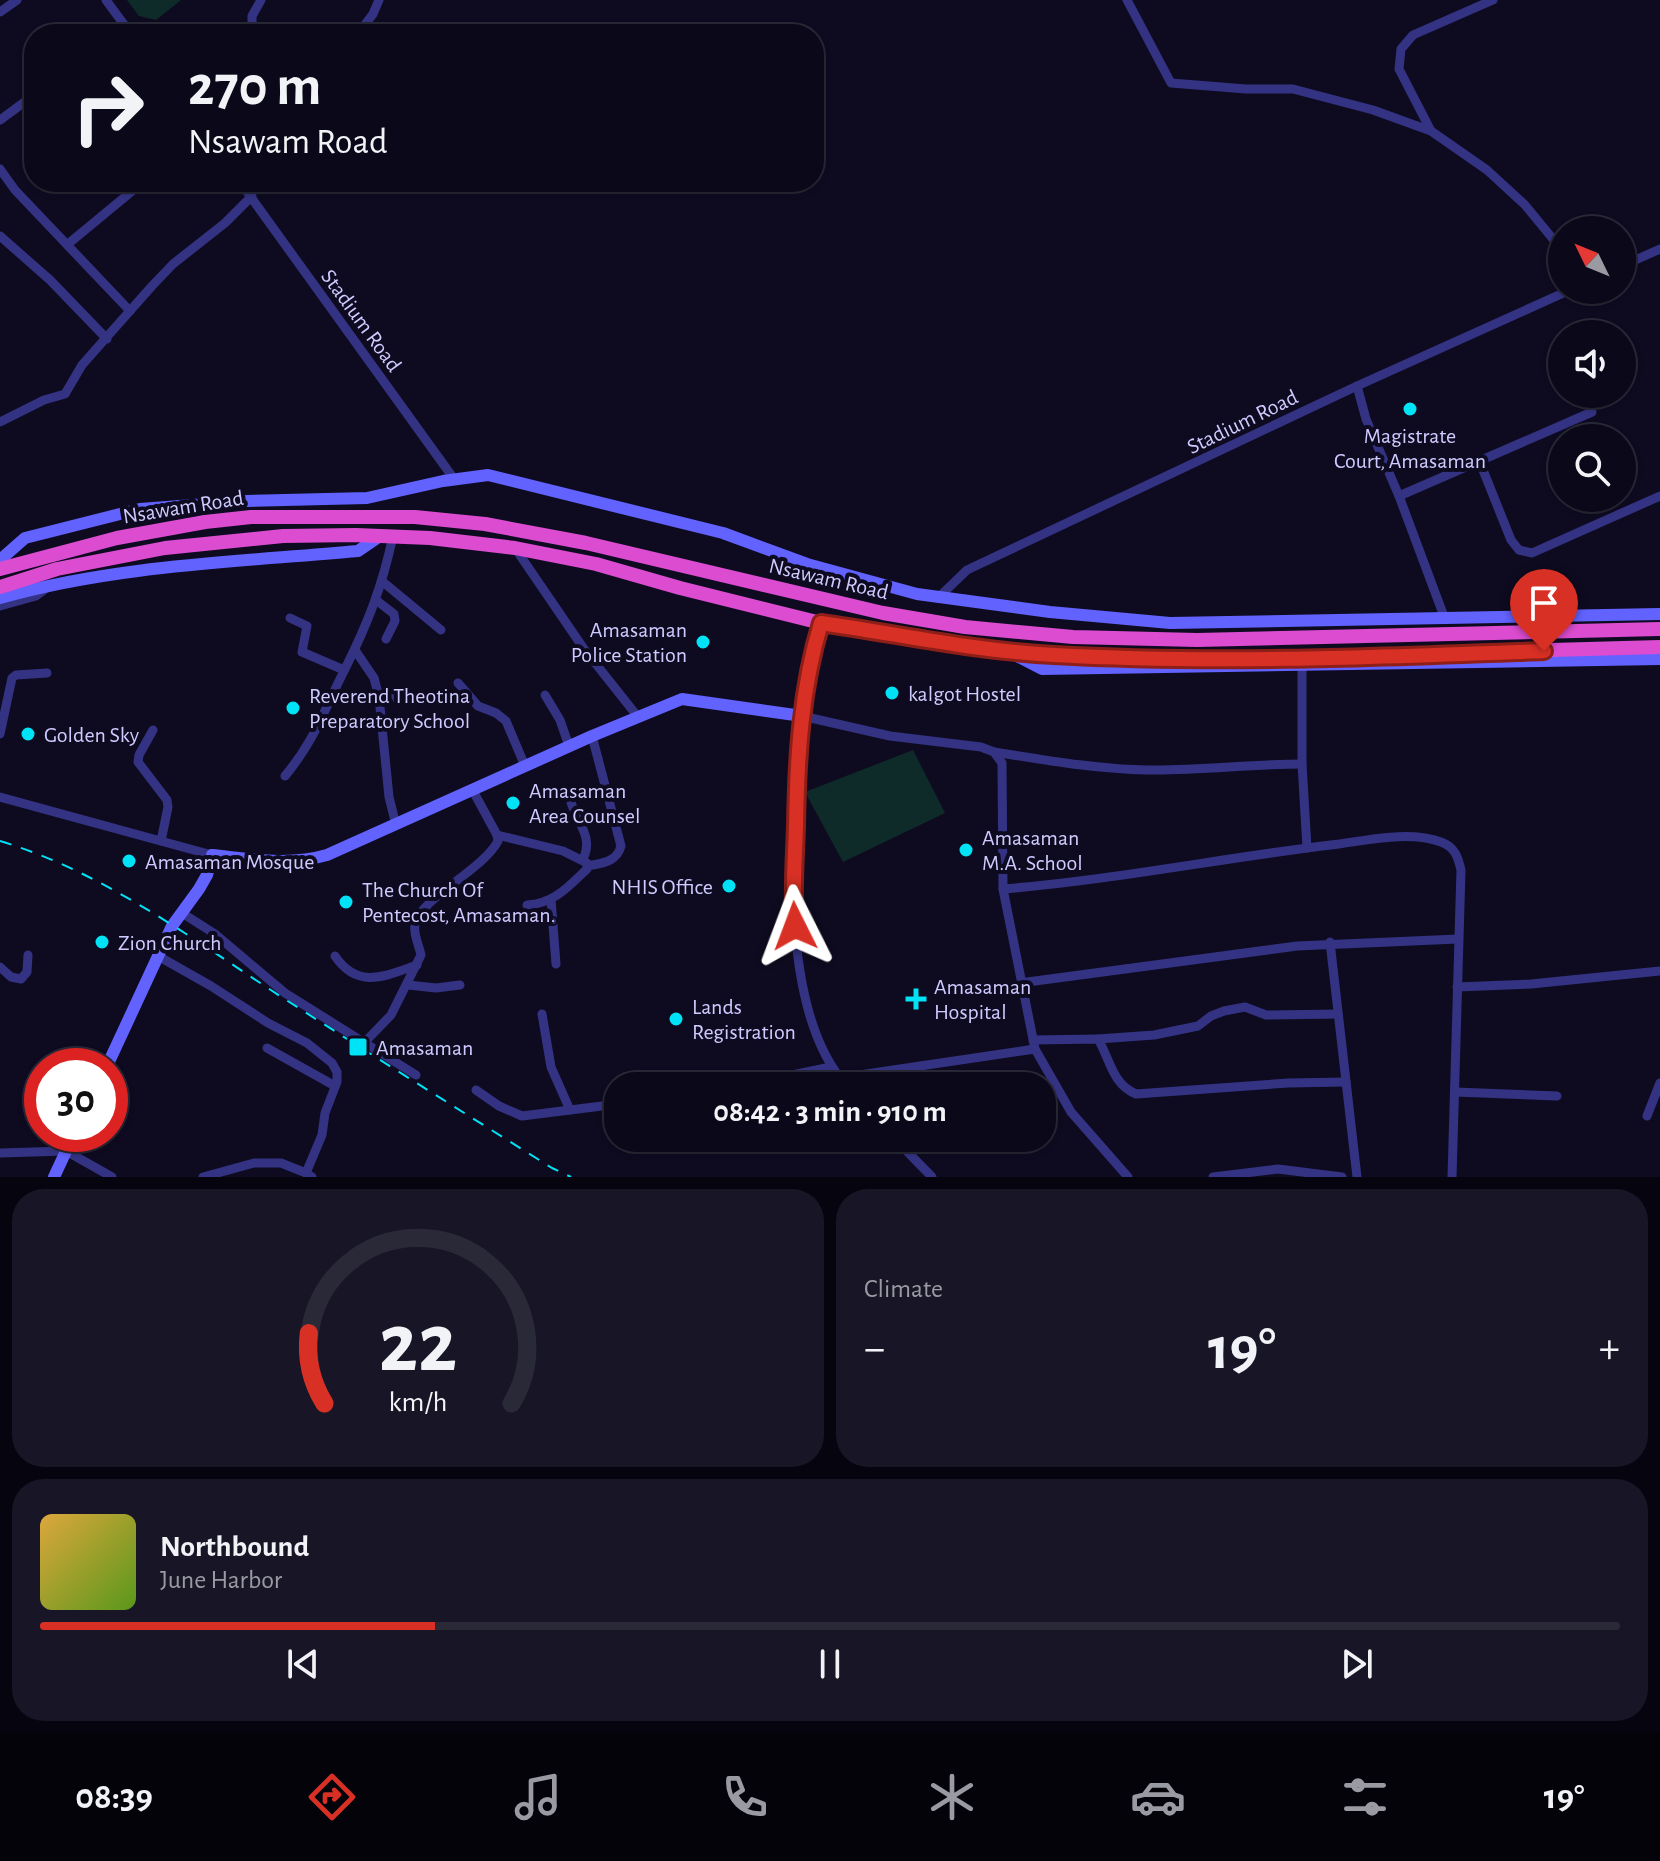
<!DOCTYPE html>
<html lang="en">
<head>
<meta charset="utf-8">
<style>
	:root { --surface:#0a0819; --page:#181626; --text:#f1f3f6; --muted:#999aa2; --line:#2a2938; --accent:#d93025 }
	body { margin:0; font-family:"Alegreya Sans",sans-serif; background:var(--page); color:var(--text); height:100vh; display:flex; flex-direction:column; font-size:30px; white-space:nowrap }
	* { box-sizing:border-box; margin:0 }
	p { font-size:26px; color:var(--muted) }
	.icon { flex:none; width:44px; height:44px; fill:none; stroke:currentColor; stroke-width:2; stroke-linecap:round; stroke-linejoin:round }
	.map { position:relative; height:1177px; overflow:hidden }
	.side { display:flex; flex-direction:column; gap:12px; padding:12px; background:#06040e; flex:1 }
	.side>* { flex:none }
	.hud { position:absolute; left:24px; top:24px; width:800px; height:168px; border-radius:32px; box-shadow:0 2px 6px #0004,0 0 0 2px var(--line); background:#0a0819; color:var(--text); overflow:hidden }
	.needle { width:52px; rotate:313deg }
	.tools { position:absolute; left:1548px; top:216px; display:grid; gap:16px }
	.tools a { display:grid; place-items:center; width:88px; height:88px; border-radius:50%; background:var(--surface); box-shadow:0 2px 6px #0004,0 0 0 2px var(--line); font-size:40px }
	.speed { position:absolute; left:24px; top:1048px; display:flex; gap:16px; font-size:40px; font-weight:700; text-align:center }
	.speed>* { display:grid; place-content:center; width:104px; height:104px; border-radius:50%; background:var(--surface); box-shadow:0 2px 6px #0004,0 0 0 2px var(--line); line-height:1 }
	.speed .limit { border:12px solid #d22; background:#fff; color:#111 }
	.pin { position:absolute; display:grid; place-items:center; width:68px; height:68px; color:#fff; margin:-82px -34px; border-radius:50% 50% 50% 0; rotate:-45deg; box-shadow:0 0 8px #0007 }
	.pin .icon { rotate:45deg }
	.me { position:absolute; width:88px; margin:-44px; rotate:357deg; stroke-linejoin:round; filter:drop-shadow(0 0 6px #0008) }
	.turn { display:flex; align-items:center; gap:28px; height:168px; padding:0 32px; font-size:36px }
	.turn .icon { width:104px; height:104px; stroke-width:2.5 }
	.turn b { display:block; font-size:56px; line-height:68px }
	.big { font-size:60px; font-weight:700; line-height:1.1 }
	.side .tile { flex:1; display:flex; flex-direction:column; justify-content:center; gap:12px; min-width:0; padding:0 28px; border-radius:32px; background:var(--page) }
	.side .dial { align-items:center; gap:0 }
	.dial svg { height:208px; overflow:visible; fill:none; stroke:var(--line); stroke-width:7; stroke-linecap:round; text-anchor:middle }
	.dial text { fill:var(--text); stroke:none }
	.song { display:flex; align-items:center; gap:24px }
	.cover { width:96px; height:96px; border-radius:12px; background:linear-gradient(135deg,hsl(40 70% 55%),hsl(90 70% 35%)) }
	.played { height:8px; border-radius:4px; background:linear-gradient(90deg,var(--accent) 25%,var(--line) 25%) }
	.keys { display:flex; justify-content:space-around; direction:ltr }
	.heat { display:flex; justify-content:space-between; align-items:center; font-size:44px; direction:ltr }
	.side .tiles { flex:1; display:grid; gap:12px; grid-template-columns:1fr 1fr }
	.tile:last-child { grid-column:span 2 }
	.trip { position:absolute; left:604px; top:1072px; width:452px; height:80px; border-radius:32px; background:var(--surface); box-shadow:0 2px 6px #0004,0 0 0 2px var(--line); font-weight:700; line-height:80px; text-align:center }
	.menu { display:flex; height:128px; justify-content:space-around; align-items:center; background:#04030a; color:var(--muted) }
	.menu .icon { width:56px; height:56px }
	.menu .current { color:var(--accent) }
	.menu b { font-size:36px; color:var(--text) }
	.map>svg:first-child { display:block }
	.green { fill:#0e2b29 }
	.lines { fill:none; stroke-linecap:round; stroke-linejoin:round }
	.minor { stroke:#343383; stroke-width:9 }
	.secondary { stroke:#6262ff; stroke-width:12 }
	.trunk { stroke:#dc4cd1; stroke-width:14 }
	.rail { stroke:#00e3f6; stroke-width:2; stroke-dasharray:12 10; stroke-linecap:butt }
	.route-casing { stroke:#8d1f18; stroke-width:20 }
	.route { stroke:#d93025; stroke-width:14 }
	.poi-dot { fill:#00e3f6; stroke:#0e0b21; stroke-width:3 }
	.labels { text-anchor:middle; stroke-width:8; stroke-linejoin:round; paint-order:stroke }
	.street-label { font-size:22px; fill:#cfcbff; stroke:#0e0b21 }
	.poi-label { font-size:22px; fill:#cfcbff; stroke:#0e0b21; text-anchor:start }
</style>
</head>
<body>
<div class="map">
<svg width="1660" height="1177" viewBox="0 0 1660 1177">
	<rect width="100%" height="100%" fill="#0e0b21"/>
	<g class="green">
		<polygon points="127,0 181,0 156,20 139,16"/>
		<polygon points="913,750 945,813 843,862 805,792"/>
	</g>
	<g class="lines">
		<g class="minor">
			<polyline points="106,0 131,34"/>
			<polyline points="1127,0 1171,83 1246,89 1293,89 1373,110 1431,131 1487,170 1525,205 1562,250"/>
			<polyline points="0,12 17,0"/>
			<polyline points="252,34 252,16 261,0"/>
			<polyline points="358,34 373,14 379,0"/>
			<polyline points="0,120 34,95"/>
			<polyline points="1431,131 1399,69 1401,49 1413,35 1493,0"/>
			<polyline points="0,169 15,190 130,311"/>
			<polyline points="116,182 127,194"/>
			<polyline points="240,182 454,479"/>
			<polyline points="0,236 50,280 107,339"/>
			<polyline points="68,244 143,182"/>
			<polyline points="1622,266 1660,249"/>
			<polyline points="1357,386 1366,419 1399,496 1445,619"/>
			<polyline points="0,422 44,400 65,394 82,365 152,286 173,264 225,223 252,196"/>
			<polyline points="1479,460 1511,540 1519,550 1532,553 1660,496"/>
			<polyline points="1399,496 1592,412"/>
			<polyline points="515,548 584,649 638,717"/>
			<polyline points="383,582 441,630"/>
			<polyline points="939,597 967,570 1357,386 1570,290"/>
			<polyline points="376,600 394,614 395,621 386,639"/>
			<polyline points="0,606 36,596 48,587"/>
			<polyline points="290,618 307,626 302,652 344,670"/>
			<polyline points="355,650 374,678 379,697 389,797 396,825"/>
			<polyline points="1302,665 1302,764 1307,848"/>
			<polyline points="458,683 478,706 496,713 506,721 525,766"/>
			<polyline points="545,695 560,720 569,746"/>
			<polyline points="379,697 411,698"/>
			<polyline points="153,730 139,755 138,762 167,800 168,807 161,841"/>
			<polyline points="0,734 12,678 16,675 47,673"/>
			<polyline points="994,752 1002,763 1003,889 1035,1049 1071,1112 1128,1177"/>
			<path d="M 285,776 C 315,740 324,710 345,669 C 368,623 382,587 393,536"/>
			<polyline points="0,797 212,855"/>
			<path d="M 571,802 C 577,823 594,837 583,859"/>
			<path d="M 497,835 L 563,851 L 587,863 L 587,869 C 569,886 554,904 527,905"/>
			<path d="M 588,866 C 602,863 617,862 621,846 L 592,736"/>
			<path d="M 1003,889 C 1113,880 1222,858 1331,845 C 1365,841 1408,830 1441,842 C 1455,847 1458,857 1461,870 L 1452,1177"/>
			<polyline points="551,899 556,964"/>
			<polyline points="182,913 215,934 285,993 416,1075"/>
			<polyline points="1330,942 1357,1177"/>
			<polyline points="158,956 211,986 268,1023 307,1043 332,1063 337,1072 337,1082 325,1113 322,1135 306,1173 312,1177"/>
			<path d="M 335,956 C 358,990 385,976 417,965"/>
			<polyline points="0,967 11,977 21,979 27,972 28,955"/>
			<polyline points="1020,983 1297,946 1458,939"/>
			<polyline points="408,985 436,988 460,985"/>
			<polyline points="1457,987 1531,984 1660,971"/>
			<polyline points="542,1014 551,1067 570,1110"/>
			<polyline points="1098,1039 1154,1035 1198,1026 1211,1016 1224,1011 1245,1007 1266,1015 1338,1014"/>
			<path d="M 1033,1040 L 1098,1039 C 1110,1059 1112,1084 1136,1094 L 1288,1083 L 1346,1082"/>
			<path d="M 364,1043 L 391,1015 L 421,955 C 419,945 413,934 415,925 C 419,899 483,870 498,841 L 497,835 L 472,789"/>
			<polyline points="267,1048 335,1086"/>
			<polyline points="839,1078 1035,1049"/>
			<polyline points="738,1086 831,1067"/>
			<path d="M 847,1086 C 775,1009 792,815 802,716 L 890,736 L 981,747 L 994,752 C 1045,760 1095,769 1147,770 C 1199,771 1250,764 1302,764"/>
			<polyline points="476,1090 499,1106 522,1116 618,1104"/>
			<polyline points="1455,1092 1557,1096"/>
			<polyline points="1647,1116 1660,1083"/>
			<polyline points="894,1138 932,1177"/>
			<polyline points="0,1153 66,1151 112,1177"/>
			<polyline points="203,1177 254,1163 281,1163 306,1173"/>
			<polyline points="1213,1177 1278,1169 1342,1177"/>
		</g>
		<g class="secondary">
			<polyline points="0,560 25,538 140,509 246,501 367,498 443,481 488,475 723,533 807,564 917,594 1050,612 1170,623 1660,614"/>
			<path d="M 0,598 C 116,565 239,562 358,551 L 380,536"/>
			<polyline points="1009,652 1042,669 1660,659"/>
			<path d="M 107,1066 L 172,926 L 199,889 L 207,875 L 212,855 C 251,859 289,866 327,855 L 592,736 L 682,699 L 802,716 L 821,623"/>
			<polyline points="54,1177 74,1134"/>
		</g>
		<g class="trunk">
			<polyline points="0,569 117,538 205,522 251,517 415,517 485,524 586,543 883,613 965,627 1073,637 1197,640 1660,629"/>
			<polyline points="0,587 57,569 165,548 283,536 356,535 430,538 515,548 596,564 680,588 821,623 1006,651 1055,655 1219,659 1660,647"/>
		</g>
		<path class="rail" d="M 0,841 C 103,872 191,938 280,996 C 370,1054 461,1111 552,1168 L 571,1177"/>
	</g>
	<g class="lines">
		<g class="route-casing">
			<path id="route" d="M 795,926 C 792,893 795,860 796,826 C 797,758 801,689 821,623 C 898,634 976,651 1054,655 C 1217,664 1382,657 1544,651"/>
		</g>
		<use href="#route" class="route"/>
	</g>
	<g class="poi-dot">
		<circle cx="1410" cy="409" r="8"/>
		<circle cx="703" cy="642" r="8"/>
		<circle cx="892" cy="693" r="8"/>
		<circle cx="293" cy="708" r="8"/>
		<circle cx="28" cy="734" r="8"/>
		<circle cx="513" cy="803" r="8"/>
		<circle cx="966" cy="850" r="8"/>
		<circle cx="129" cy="861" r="8"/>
		<circle cx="729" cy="886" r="8"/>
		<circle cx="346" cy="902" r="8"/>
		<circle cx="102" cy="942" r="8"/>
		<path d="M912 987h8v8h8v8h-8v8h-8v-8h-8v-8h8z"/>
		<circle cx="676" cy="1019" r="8"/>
		<rect x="348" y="1037" width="20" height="20" rx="4"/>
	</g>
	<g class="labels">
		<g class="street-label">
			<text transform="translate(362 320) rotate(54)" y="8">Stadium Road</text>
			<text transform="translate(1242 421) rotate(-26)" y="8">Stadium Road</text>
			<text transform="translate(183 506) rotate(-9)" y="8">Nsawam Road</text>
			<text transform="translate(829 578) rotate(13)" y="8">Nsawam Road</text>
		</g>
		<g class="poi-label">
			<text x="1410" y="443" text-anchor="middle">Magistrate<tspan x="1410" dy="25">Court, Amasaman</tspan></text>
			<text x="687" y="637" text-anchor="end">Amasaman<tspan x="687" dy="25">Police Station</tspan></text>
			<text x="908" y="701">kalgot Hostel</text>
			<text x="309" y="703">Reverend Theotina<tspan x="309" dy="25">Preparatory School</tspan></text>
			<text x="44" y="742">Golden Sky</text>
			<text x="529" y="798">Amasaman<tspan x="529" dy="25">Area Counsel</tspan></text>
			<text x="982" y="845">Amasaman<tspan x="982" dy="25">M.A. School</tspan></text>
			<text x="145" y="869">Amasaman Mosque</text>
			<text x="713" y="894" text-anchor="end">NHIS Office</text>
			<text x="362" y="897">The Church Of<tspan x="362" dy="25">Pentecost, Amasaman.</tspan></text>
			<text x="118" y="950">Zion Church</text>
			<text x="934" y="994">Amasaman<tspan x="934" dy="25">Hospital</tspan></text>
			<text x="692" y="1014">Lands<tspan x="692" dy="25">Registration</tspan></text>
			<text x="376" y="1055">Amasaman</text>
		</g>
	</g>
</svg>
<div class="tools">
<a><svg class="needle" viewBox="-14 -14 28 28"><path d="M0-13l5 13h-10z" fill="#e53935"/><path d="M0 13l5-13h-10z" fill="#999aa2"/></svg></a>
<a><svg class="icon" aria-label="sound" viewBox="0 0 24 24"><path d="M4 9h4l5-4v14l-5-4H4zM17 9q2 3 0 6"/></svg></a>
<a><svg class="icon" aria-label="search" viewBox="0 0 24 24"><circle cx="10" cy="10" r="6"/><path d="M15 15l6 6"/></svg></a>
</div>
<div class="speed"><div class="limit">30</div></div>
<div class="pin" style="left:1544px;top:651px;background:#d93025"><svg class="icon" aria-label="arrive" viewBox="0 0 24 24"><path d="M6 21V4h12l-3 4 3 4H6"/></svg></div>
<svg class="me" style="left:795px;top:926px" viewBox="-20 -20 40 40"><path d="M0-17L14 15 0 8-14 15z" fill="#d93025" stroke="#fff" stroke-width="4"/></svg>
<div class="trip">08:42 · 3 min · 910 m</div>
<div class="hud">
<div class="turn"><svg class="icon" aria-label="right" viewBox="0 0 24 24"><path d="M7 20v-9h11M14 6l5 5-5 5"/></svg><div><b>270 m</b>Nsawam Road</div></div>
</div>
</div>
<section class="side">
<div class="tiles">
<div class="tile dial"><svg viewBox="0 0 100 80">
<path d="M14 69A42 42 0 1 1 86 69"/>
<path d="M14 69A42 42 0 0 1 8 42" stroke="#d93025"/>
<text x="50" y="56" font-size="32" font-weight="700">22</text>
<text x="50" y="72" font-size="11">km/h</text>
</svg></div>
<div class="tile"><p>Climate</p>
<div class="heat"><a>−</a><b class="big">19°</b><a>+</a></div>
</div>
<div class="tile">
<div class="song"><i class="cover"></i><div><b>Northbound</b><p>June Harbor</p></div></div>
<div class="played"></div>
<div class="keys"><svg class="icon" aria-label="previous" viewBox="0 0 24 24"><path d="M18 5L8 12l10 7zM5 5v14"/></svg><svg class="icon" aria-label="pause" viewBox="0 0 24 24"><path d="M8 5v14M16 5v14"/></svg><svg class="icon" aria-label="next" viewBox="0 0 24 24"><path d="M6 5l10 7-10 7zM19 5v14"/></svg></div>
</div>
</div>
</section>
<nav class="menu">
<b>08:39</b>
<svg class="icon current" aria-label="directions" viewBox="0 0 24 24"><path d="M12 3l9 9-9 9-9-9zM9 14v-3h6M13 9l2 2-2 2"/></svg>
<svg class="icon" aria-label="music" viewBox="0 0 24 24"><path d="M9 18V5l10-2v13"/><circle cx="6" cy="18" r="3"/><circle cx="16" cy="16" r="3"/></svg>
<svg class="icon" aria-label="phone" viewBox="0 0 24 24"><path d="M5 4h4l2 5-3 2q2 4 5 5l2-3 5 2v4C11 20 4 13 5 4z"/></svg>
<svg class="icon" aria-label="climate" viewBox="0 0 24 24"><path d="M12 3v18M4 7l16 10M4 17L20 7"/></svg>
<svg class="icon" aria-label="car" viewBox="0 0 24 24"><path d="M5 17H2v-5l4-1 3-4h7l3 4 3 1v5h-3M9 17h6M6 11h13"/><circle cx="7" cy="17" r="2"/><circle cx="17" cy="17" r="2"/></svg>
<svg class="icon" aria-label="filters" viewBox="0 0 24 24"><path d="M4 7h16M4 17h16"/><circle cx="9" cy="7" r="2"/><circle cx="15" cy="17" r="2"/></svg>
<b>19°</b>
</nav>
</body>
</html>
